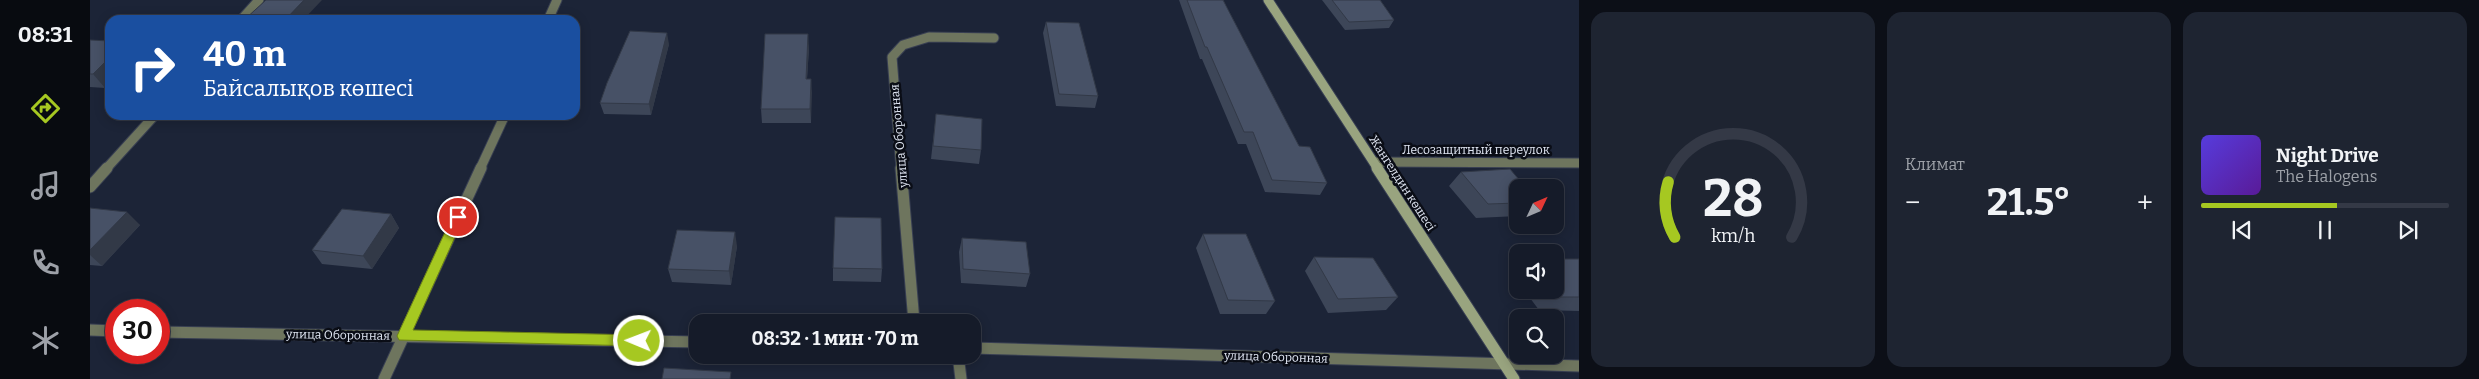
<!DOCTYPE html>
<html lang="ru">
<head>
<meta charset="utf-8">
<style>
	:root { --surface:#151b29; --page:#1e2431; --text:#f1f3f6; --muted:#9da1a8; --line:#343946; --accent:#a6c821 }
	body { margin:0; font-family:Bitter,serif; background:var(--page); color:var(--text); height:100vh; display:flex; flex-direction:column; font-size:19px; white-space:nowrap }
	* { box-sizing:border-box; margin:0 }
	p { font-size:16px; color:var(--muted) }
	.icon { flex:none; width:28px; height:28px; fill:none; stroke:currentColor; stroke-width:2; stroke-linecap:round; stroke-linejoin:round }
	.map { position:relative; flex:1; overflow:hidden }
	.sheet { display:flex; flex-direction:column; gap:12px; padding:12px; background:#0c0f17; width:900px }
	.sheet>* { flex:none }
	.guide { position:absolute; left:15px; top:15px; width:475px; height:105px; border-radius:15px; box-shadow:0 2px 12px #0003,0 0 0 1px var(--line); background:#1a4fa0; color:#fff; overflow:hidden }
	.needle { width:32px; rotate:46deg }
	.buttons { position:absolute; left:1419px; top:179px; display:grid; gap:10px }
	.buttons a { display:grid; place-items:center; width:55px; height:55px; border-radius:10px; background:var(--surface); box-shadow:0 2px 12px #0003,0 0 0 1px var(--line); font-size:25px }
	.speed { position:absolute; left:15px; top:299px; display:flex; gap:10px; font-size:25px; font-weight:700; text-align:center }
	.speed>* { display:grid; place-content:center; width:65px; height:65px; border-radius:50%; background:var(--surface); box-shadow:0 2px 12px #0003,0 0 0 1px var(--line); line-height:1 }
	.speed .limit { border:8px solid #d22; background:#fff; color:#111 }
	.pin { position:absolute; display:grid; place-items:center; width:42px; height:42px; color:#fff; margin:-21px; border:2px solid #fff; border-radius:50%; box-shadow:0 1px 5px #0007 }
	.me { position:absolute; width:55px; margin:-28px; rotate:271deg; stroke-linejoin:round; filter:drop-shadow(0 0 4px #0008) }
	.turn { display:flex; align-items:center; gap:18px; height:105px; padding:0 15px; font-size:22px }
	.turn .icon { width:65px; height:65px; stroke-width:2.5 }
	.turn b { display:block; font-size:35px; line-height:42px }
	.big { font-size:38px; font-weight:700; line-height:1.1 }
	.sheet .tile { flex:1; display:flex; flex-direction:column; justify-content:center; gap:8px; min-width:0; padding:0 18px; border-radius:15px; background:var(--page) }
	.sheet .dial { align-items:center; gap:0 }
	.dial svg { height:130px; overflow:visible; fill:none; stroke:var(--line); stroke-width:7; stroke-linecap:round; text-anchor:middle }
	.dial text { fill:var(--text); stroke:none }
	.song { display:flex; align-items:center; gap:15px }
	.cover { width:60px; height:60px; border-radius:8px; background:linear-gradient(135deg,hsl(250 70% 55%),hsl(270 70% 35%)) }
	.played { height:5px; border-radius:2px; background:linear-gradient(90deg,var(--accent) 55%,var(--line) 55%) }
	.keys { display:flex; justify-content:space-around; direction:ltr }
	.heat { display:flex; justify-content:space-between; align-items:center; font-size:28px; direction:ltr }
	.sheet .tiles { flex:1; display:grid; gap:12px; grid-template-columns:repeat(3,1fr) }
	.trip { position:absolute; left:599px; top:314px; width:292px; height:50px; border-radius:15px; background:var(--surface); box-shadow:0 2px 12px #0003,0 0 0 1px var(--line); font-weight:700; line-height:50px; text-align:center }
	main { display:flex; flex:1; min-height:0 }
	.tab-bar { display:flex; flex-direction:column; width:90px; justify-content:space-around; align-items:center; background:#080b10; color:var(--muted) }
	.tab-bar .icon { width:35px; height:35px }
	.tab-bar .on { color:var(--accent) }
	.tab-bar b { font-size:22px; color:var(--text) }
	.map>svg:first-child { display:block }
	.lines { fill:none; stroke-linecap:round; stroke-linejoin:round }
	.lane-far1-casing { stroke:#383f52; stroke-width:11 }
	.lane-casing { stroke:#383f52; stroke-width:13 }
	.street-far1-casing { stroke:#383f52; stroke-width:11 }
	.street-casing { stroke:#383f52; stroke-width:13 }
	.secondary-far1-casing { stroke:#383f52; stroke-width:11 }
	.secondary-casing { stroke:#383f52; stroke-width:13 }
	.lane-far1 { stroke:#6e755e; stroke-width:9 }
	.lane { stroke:#6e755e; stroke-width:11 }
	.street-far1 { stroke:#6e755e; stroke-width:9 }
	.street { stroke:#6e755e; stroke-width:11 }
	.secondary-far1 { stroke:#99a47f; stroke-width:9 }
	.secondary { stroke:#99a47f; stroke-width:11 }
	.wall { fill:#3d4658 }
	.shaded-wall { fill:#323947 }
	.building { fill:#475166; stroke:#323947 }
	.route { fill:#a6c821; stroke:#6c8215 }
	.labels { text-anchor:middle; stroke-width:5; stroke-linejoin:round; paint-order:stroke }
	.street-label { font-size:12px; fill:#e2e8f5; stroke:#0a0d16 }
</style>
</head>
<body>
<main>
<nav class="tab-bar">
<b>08:31</b>
<svg class="icon on" aria-label="directions" viewBox="0 0 24 24"><path d="M12 3l9 9-9 9-9-9zM9 14v-3h6M13 9l2 2-2 2"/></svg>
<svg class="icon" aria-label="music" viewBox="0 0 24 24"><path d="M9 18V5l10-2v13"/><circle cx="6" cy="18" r="3"/><circle cx="16" cy="16" r="3"/></svg>
<svg class="icon" aria-label="phone" viewBox="0 0 24 24"><path d="M5 4h4l2 5-3 2q2 4 5 5l2-3 5 2v4C11 20 4 13 5 4z"/></svg>
<svg class="icon" aria-label="climate" viewBox="0 0 24 24"><path d="M12 3v18M4 7l16 10M4 17L20 7"/></svg>
</nav>
<div class="map">
<svg width="1489" height="379" viewBox="0 0 1489 379">
	<rect width="100%" height="100%" fill="#1c2437"/>
	<g class="lines">
		<g class="lane-far1-casing">
			<g id="lane-far1">
				<polyline points="151,20 169,0"/>
				<polyline points="1284,162 1489,163"/>
				<polyline points="16,169 65,115"/>
			</g>
		</g>
		<g class="lane-casing">
			<g id="lane">
				<polyline points="0,187 17,168"/>
				<polyline points="868,355 871,379"/>
			</g>
		</g>
		<g class="street-far1-casing">
			<g id="street-far1">
				<polyline points="458,20 467,0"/>
				<polyline points="390,169 415,115"/>
				<polyline points="811,169 802,57 813,45 839,37 904,38"/>
			</g>
		</g>
		<g class="street-casing">
			<g id="street">
				<polyline points="811,168 824,322"/>
				<polyline points="0,330 26,331"/>
				<polyline points="69,332 608,342"/>
				<polyline points="882,348 1489,366"/>
				<polyline points="294,379 391,168"/>
			</g>
		</g>
		<g class="secondary-far1-casing">
			<polyline id="secondary-far1" points="1178,0 1288,169"/>
		</g>
		<g class="secondary-casing">
			<polyline id="secondary" points="1287,168 1424,379"/>
		</g>
		<use href="#lane-far1" class="lane-far1"/>
		<use href="#lane" class="lane"/>
		<use href="#street-far1" class="street-far1"/>
		<use href="#street" class="street"/>
		<use href="#secondary-far1" class="secondary-far1"/>
		<use href="#secondary" class="secondary"/>
	</g>
	<g class="wall">
		<polygon points="1089,0 1133,0 1209,146 1237,183 1230,195 1175,192 1156,144 1148,144 1112,59 1110,59"/>
		<polygon points="1232,0 1290,0 1304,20 1299,28 1255,30"/>
		<polygon points="956,22 1008,96 1005,108 966,106 953,33"/>
		<polygon points="0,40 20,41 20,82 15,88 0,87"/>
		<polygon points="579,44 561,115 514,114 510,103"/>
		<polygon points="719,48 717,79 721,79 721,123 672,123 671,109"/>
		<polygon points="846,114 891,150 889,164 841,159"/>
		<polygon points="1371,172 1428,188 1428,216 1386,218 1359,186"/>
		<polygon points="0,208 50,225 12,266 0,265"/>
		<polygon points="301,214 309,228 282,269 232,264 222,250"/>
		<polygon points="1113,234 1185,301 1176,314 1130,314 1106,248"/>
		<polygon points="872,238 940,274 936,287 871,283 869,252"/>
		<polygon points="647,246 641,285 582,282 578,269"/>
		<polygon points="1224,257 1308,297 1296,310 1238,313 1215,271"/>
		<polygon points="1489,259 1489,311 1449,310 1434,290 1465,290"/>
		<polygon points="1428,267 1428,280 1422,272"/>
		<polygon points="743,268 792,269 791,282 743,281"/>
	</g>
	<g class="shaded-wall">
		<polygon points="214,0 232,0 213,20 195,20"/>
		<polygon points="577,33 579,44 561,115 559,104"/>
		<polygon points="718,34 719,48 716,93 716,79"/>
		<polygon points="20,57 20,82 15,88 3,74"/>
		<polygon points="721,79 722,93 721,123 720,109"/>
		<polygon points="37,212 50,225 12,266 0,255 0,250"/>
		<polygon points="301,214 309,228 282,269 273,256"/>
		<polygon points="645,232 647,246 641,285 639,271"/>
	</g>
	<g class="building">
		<polygon points="176,0 214,0 195,20 154,20"/>
		<polygon points="1097,0 1133,0 1209,146 1220,147 1237,183 1182,180 1163,132 1154,132 1117,47 1115,47"/>
		<polygon points="1242,0 1290,0 1304,20 1259,22"/>
		<polygon points="956,22 989,23 1008,96 969,94"/>
		<polygon points="540,31 577,33 559,104 510,103 517,83"/>
		<polygon points="675,34 718,34 716,79 721,79 720,109 671,109"/>
		<polygon points="0,40 20,41 20,57 3,74 0,74"/>
		<polygon points="846,114 892,119 891,150 843,146"/>
		<polygon points="1420,169 1436,188 1428,188 1428,203 1398,204 1371,172"/>
		<polygon points="0,208 37,212 0,250"/>
		<polygon points="252,209 301,214 273,256 222,250"/>
		<polygon points="745,217 791,218 792,269 743,268"/>
		<polygon points="587,230 645,232 639,271 578,269"/>
		<polygon points="1113,234 1156,234 1185,301 1138,300"/>
		<polygon points="872,238 936,242 940,274 873,269"/>
		<polygon points="1224,257 1283,258 1308,297 1248,299"/>
		<polygon points="1465,259 1489,259 1489,297 1463,297 1458,290 1465,290"/>
		<polygon points="574,368 641,372 640,379 572,379"/>
	</g>
	<polygon class="route" points="368,212 374,217 323,330 549,335 554,337 556,341 554,345 549,346 309,340 307,336 362,217"/>
	<g class="labels">
		<g class="street-label">
			<text transform="translate(809 136) rotate(-95)" y="4">улица Оборонная</text>
			<text x="1386" y="154">Лесозащитный переулок</text>
			<text transform="translate(1312 183) rotate(57)" y="4">Жангелдин көшесі</text>
			<text transform="translate(248 335) rotate(1)" y="4">улица Оборонная</text>
			<text transform="translate(1186 357) rotate(2)" y="4">улица Оборонная</text>
		</g>
	</g>
</svg>
<div class="buttons">
<a><svg class="needle" viewBox="-14 -14 28 28"><path d="M0-13l5 13h-10z" fill="#e53935"/><path d="M0 13l5-13h-10z" fill="#9da1a8"/></svg></a>
<a><svg class="icon" aria-label="sound" viewBox="0 0 24 24"><path d="M4 9h4l5-4v14l-5-4H4zM17 9q2 3 0 6"/></svg></a>
<a><svg class="icon" aria-label="search" viewBox="0 0 24 24"><circle cx="10" cy="10" r="6"/><path d="M15 15l6 6"/></svg></a>
</div>
<div class="speed"><div class="limit">30</div></div>
<div class="pin" style="left:368px;top:217px;background:#d93025"><svg class="icon" aria-label="arrive" viewBox="0 0 24 24"><path d="M6 21V4h12l-3 4 3 4H6"/></svg></div>
<svg class="me" style="left:549px;top:341px" viewBox="-20 -20 40 40"><circle r="17" fill="#a6c821" stroke="#fff" stroke-width="3"/><path d="M0-11L8 9 0 5-8 9z" fill="#fff"/></svg>
<div class="trip">08:32 · 1 мин · 70 m</div>
<div class="guide">
<div class="turn"><svg class="icon" aria-label="right" viewBox="0 0 24 24"><path d="M7 20v-9h11M14 6l5 5-5 5"/></svg><div><b>40 m</b>Байсалықов көшесі</div></div>
</div>
</div>
<section class="sheet">
<div class="tiles">
<div class="tile dial"><svg viewBox="0 0 100 80">
<path d="M14 69A42 42 0 1 1 86 69"/>
<path d="M14 69A42 42 0 0 1 10 35" stroke="#a6c821"/>
<text x="50" y="56" font-size="32" font-weight="700">28</text>
<text x="50" y="72" font-size="11">km/h</text>
</svg></div>
<div class="tile"><p>Климат</p>
<div class="heat"><a>−</a><b class="big">21.5°</b><a>+</a></div>
</div>
<div class="tile">
<div class="song"><i class="cover"></i><div><b>Night Drive</b><p>The Halogens</p></div></div>
<div class="played"></div>
<div class="keys"><svg class="icon" aria-label="previous" viewBox="0 0 24 24"><path d="M18 5L8 12l10 7zM5 5v14"/></svg><svg class="icon" aria-label="pause" viewBox="0 0 24 24"><path d="M8 5v14M16 5v14"/></svg><svg class="icon" aria-label="next" viewBox="0 0 24 24"><path d="M6 5l10 7-10 7zM19 5v14"/></svg></div>
</div>
</div>
</section>
</main>
</body>
</html>
